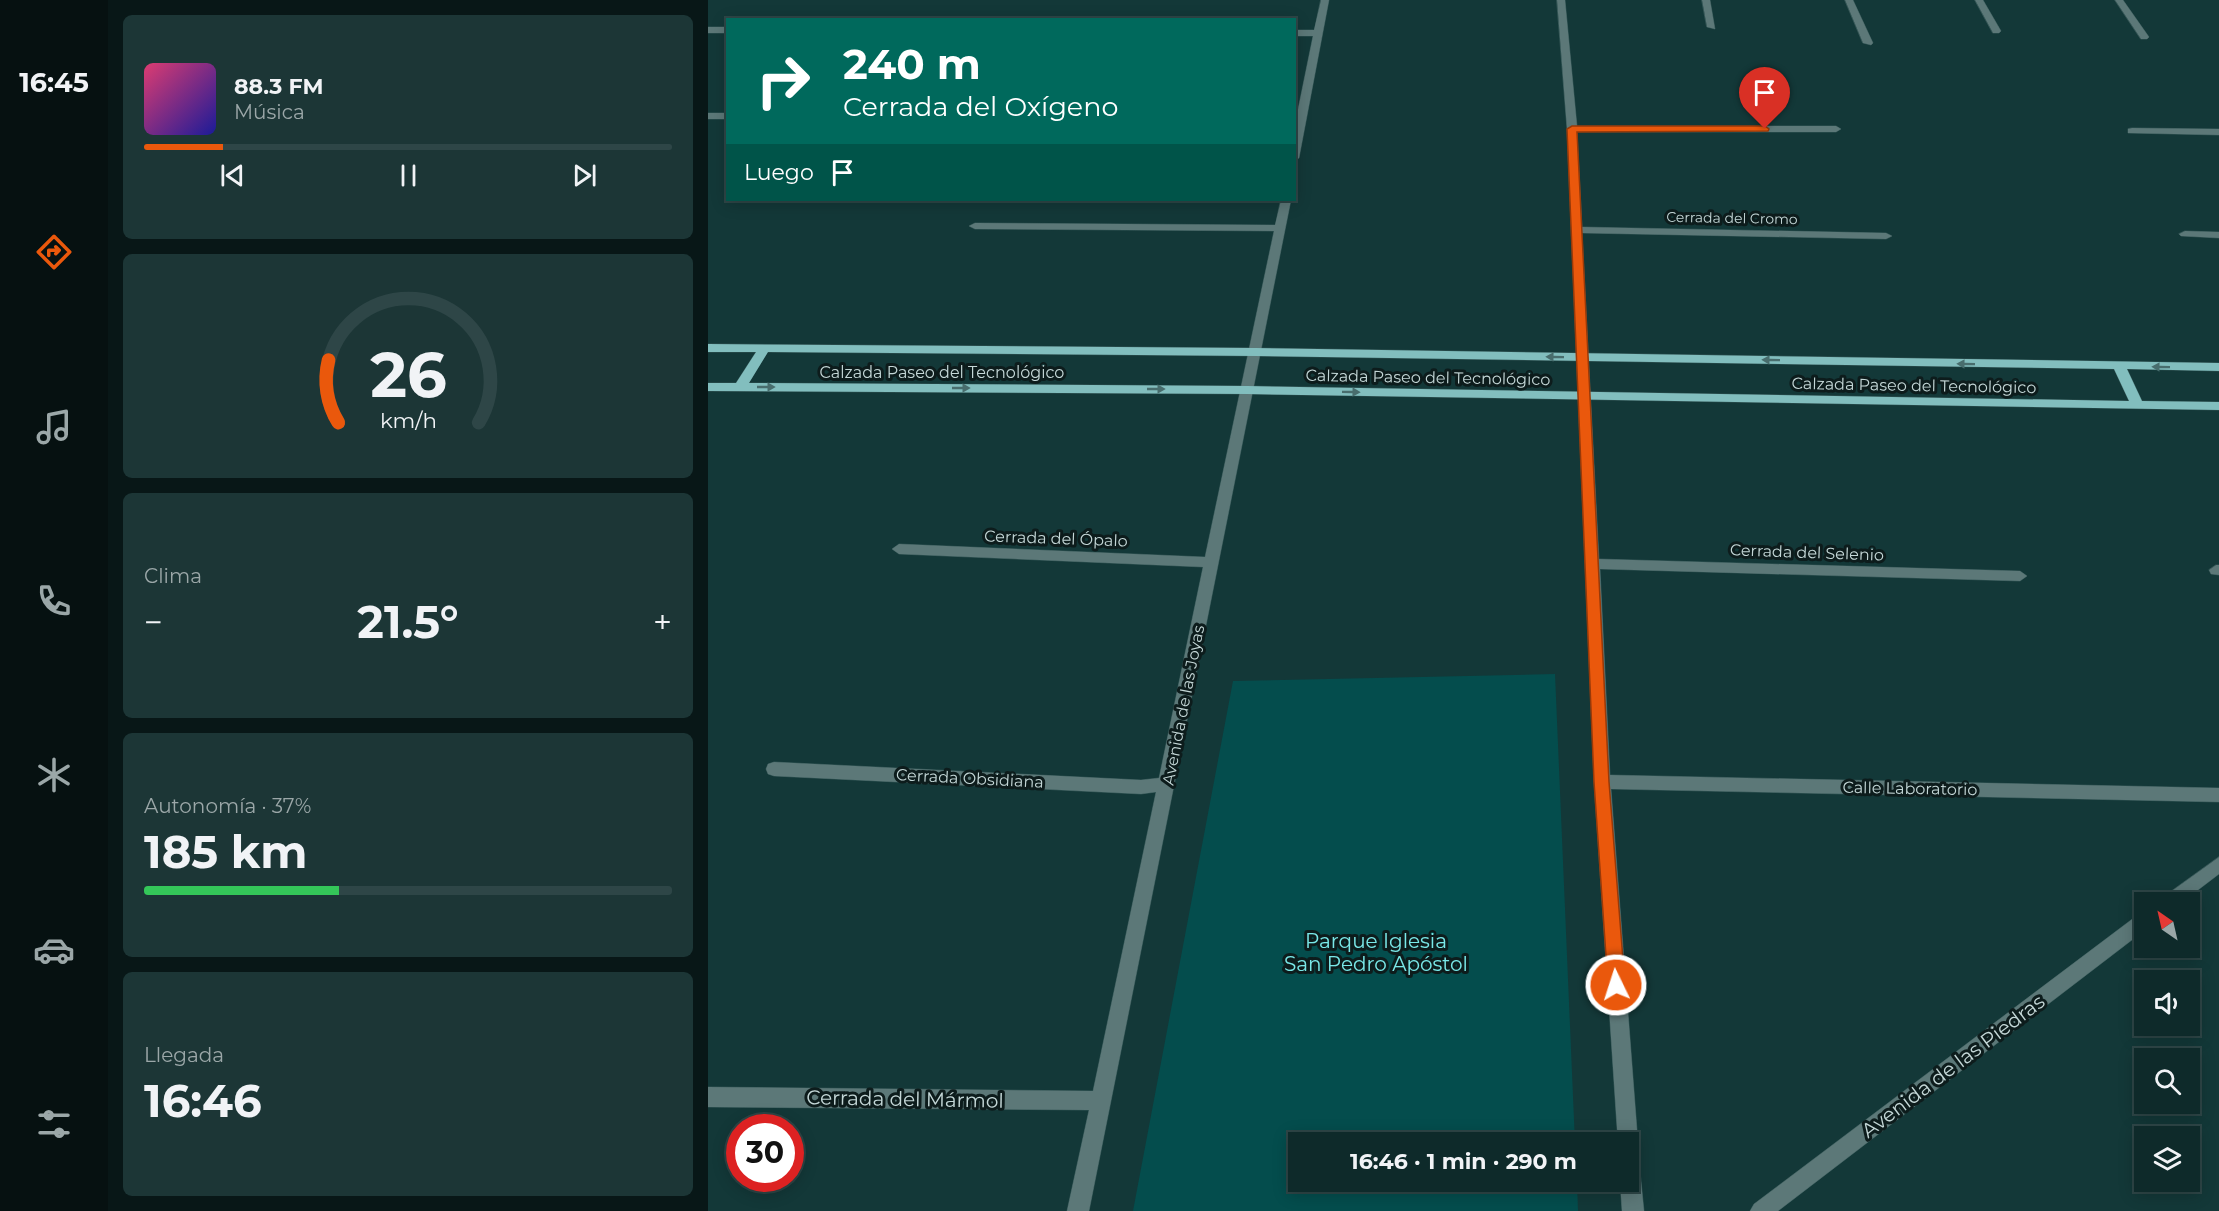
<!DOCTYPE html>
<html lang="es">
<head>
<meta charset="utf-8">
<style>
	:root { --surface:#0e2a2a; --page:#1c3636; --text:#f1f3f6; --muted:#9ba7a8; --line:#2e4647; --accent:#ea580c }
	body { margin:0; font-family:Montserrat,sans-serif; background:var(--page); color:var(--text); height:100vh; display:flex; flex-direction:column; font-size:22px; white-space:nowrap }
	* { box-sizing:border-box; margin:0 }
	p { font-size:20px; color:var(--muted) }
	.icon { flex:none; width:33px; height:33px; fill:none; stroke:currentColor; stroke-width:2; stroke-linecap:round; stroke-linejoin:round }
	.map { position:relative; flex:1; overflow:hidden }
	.sheet { display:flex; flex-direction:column; gap:15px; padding:15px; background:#081717; width:600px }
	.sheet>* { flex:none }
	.hud { position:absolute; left:18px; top:18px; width:570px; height:183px; border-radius:0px; box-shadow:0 3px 15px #0003,0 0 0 2px var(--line); background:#00695c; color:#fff; overflow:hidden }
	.needle { width:39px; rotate:326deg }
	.fabs { position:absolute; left:1426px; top:892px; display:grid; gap:12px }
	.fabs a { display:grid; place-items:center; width:66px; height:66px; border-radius:0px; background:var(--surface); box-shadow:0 3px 15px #0003,0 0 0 2px var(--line); font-size:30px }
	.speed { position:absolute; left:18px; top:1114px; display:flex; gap:12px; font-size:30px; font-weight:700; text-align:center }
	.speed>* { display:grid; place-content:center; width:78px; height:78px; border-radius:50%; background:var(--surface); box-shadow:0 3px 15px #0003,0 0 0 2px var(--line); line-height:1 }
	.speed .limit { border:9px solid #d22; background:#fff; color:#111 }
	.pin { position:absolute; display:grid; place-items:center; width:51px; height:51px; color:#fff; margin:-62px -26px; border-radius:50% 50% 50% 0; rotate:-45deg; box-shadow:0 0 6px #0007 }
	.pin .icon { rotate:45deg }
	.me { position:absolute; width:66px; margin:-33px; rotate:356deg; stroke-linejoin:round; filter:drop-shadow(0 0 4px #0008) }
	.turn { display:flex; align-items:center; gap:21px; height:126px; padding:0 18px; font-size:27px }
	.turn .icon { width:78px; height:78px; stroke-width:2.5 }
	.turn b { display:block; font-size:42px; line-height:51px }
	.then { display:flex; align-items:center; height:57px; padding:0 18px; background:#0003; gap:12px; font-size:22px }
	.big { font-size:45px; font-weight:700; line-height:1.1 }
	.sheet .tile { flex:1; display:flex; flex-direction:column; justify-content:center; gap:9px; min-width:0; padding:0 21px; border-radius:9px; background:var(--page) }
	.sheet .dial { align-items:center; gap:0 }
	.dial svg { height:156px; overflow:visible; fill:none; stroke:var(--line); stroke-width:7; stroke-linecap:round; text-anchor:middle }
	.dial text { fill:var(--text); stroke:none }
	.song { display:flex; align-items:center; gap:18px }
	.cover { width:72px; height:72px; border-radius:9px; background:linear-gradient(135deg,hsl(340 70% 55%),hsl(240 70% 35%)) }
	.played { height:6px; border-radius:3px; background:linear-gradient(90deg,var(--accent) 15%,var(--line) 15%) }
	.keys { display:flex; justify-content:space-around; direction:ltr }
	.heat { display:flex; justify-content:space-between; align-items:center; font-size:33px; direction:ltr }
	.charge { height:9px; border-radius:4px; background:linear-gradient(90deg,#34c759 37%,var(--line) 0) }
	.trip { position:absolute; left:580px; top:1132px; width:351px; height:60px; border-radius:0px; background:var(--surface); box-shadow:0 3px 15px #0003,0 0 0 2px var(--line); font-weight:700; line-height:60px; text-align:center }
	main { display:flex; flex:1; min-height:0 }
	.dock { display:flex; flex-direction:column; width:108px; justify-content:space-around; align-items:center; background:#061111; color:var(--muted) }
	.dock .icon { width:42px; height:42px }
	.dock .on { color:var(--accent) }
	.dock b { font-size:27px; color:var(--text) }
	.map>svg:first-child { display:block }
	.green { fill:#044d4d }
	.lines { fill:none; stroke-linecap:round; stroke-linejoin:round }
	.minor-casing { stroke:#355; stroke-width:1 }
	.major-casing { stroke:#355; stroke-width:1 }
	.minor { fill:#5c7878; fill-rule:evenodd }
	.major { fill:#82bebe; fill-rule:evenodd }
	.oneway { fill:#486d6d }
	.route { fill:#ea580c; stroke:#983908; stroke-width:1.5 }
	.labels { text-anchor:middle; stroke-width:6; stroke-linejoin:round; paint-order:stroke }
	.far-street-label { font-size:14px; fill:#c4d7d7; stroke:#0d1c1c }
	.street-label { font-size:16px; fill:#c4d7d7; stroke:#0d1c1c }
	.near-park-label { font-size:20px; fill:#79e8e8; stroke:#0d1c1c }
	.near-street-label { font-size:20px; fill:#c4d7d7; stroke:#0d1c1c }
</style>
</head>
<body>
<main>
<nav class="dock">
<b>16:45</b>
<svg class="icon on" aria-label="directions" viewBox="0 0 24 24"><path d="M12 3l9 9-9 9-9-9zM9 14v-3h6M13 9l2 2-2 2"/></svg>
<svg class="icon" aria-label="music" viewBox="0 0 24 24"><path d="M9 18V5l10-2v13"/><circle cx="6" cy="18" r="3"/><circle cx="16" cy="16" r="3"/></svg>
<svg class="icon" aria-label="phone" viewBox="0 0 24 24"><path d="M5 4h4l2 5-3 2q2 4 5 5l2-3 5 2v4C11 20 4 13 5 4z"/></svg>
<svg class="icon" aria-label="climate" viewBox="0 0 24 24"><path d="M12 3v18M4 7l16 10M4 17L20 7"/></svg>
<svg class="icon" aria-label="car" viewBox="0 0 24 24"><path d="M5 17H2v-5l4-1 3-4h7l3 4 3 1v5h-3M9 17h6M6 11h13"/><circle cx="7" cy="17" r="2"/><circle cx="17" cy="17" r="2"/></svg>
<svg class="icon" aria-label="filters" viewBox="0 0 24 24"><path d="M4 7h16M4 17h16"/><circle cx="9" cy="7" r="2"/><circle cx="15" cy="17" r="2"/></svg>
</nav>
<section class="sheet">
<div class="tile">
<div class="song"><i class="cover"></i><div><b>88.3 FM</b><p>Música</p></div></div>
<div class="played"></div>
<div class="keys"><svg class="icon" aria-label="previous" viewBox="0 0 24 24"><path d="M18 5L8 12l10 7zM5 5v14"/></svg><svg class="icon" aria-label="pause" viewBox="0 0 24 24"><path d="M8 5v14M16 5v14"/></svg><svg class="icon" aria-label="next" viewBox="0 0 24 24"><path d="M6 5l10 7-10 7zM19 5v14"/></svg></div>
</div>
<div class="tile dial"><svg viewBox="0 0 100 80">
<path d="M14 69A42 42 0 1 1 86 69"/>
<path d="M14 69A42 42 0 0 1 9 37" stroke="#ea580c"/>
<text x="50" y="56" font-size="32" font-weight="700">26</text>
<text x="50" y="72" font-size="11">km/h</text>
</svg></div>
<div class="tile"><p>Clima</p>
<div class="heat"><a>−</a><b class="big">21.5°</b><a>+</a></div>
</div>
<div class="tile"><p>Autonomía · 37%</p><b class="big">185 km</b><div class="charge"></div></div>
<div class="tile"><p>Llegada</p><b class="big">16:46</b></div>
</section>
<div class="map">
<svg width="1511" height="1211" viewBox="0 0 1511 1211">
	<rect width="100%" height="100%" fill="#133838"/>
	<polygon class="green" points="847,674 867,1143 591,1143 591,1182 869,1182 870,1211 425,1211 525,681"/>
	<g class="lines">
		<g class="minor-casing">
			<g id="minor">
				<polygon points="613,0 621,0 591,158 586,161 586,129 605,36 586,36 586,30 606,30"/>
				<polygon points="849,0 857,0 869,126 1128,126 1133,129 1128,132 869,132 874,227 1178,233 1184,236 1178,239 874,233 891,559 1312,571 1319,576 1312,581 892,569 902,775 1511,788 1511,802 903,789 930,1143 927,1150 923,1152 928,1154 931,1161 936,1211 914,1211 912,1182 921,1182 921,1143 910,1143 886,782 859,129"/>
				<polygon points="994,0 1002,0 1007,29 999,27"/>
				<polygon points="1137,0 1145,0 1165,43 1163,45 1155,43"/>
				<polygon points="1267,0 1275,0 1293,31 1291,33 1285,33"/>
				<polygon points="1407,0 1415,0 1441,37 1439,39 1433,39"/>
				<rect x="0" y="27" width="20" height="6"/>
				<rect x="0" y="113" width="20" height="6"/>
				<polygon points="1424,128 1511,129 1511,135 1420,133 1420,129"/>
				<polygon points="573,200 583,200 381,1211 359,1211 381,1110 0,1107 0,1087 385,1091 448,792 433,794 66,776 60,774 58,769 60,764 66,762 433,780 451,778 495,567 191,554 184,549 191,544 497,557 566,231 267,229 261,226 267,223 567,225"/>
				<polygon points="1477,231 1511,232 1511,238 1473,236 1471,234"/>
				<polygon points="1508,565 1511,565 1511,575 1503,574 1501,570"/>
				<polygon points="1511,857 1511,874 1473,903 1451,903 1454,898"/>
				<polygon points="1437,912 1437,930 1070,1211 1042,1211 1046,1204 1431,914"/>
			</g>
		</g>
		<g class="major-casing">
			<path id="major" d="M 0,344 L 547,348 L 1511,363 L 1511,371 L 1419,369 L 1434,401 L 1511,402 L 1511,410 L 539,394 L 0,391 L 0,383 L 28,383 L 48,352 L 0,352 ZM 60,352 L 547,356 L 1406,369 L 1421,401 L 539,386 L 41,383 Z"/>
		</g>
		<use href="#minor" class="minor"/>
		<use href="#major" class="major"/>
	</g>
	<defs><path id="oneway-solid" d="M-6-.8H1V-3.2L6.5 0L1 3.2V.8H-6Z" transform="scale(1.5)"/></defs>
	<g class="oneway">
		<use href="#oneway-solid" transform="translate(847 357) rotate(-179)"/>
		<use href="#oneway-solid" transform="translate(1063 360) rotate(-179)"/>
		<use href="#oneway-solid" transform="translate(1258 364) rotate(-179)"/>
		<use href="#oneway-solid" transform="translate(1453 367) rotate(-179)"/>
		<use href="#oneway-solid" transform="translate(58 387)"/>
		<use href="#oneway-solid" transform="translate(253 388)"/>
		<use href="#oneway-solid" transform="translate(448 389)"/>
		<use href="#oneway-solid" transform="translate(643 392) rotate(1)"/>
	</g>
	<polygon class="route" points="1057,126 1061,129 1060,131 869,132 901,782 917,985 914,991 908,993 902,991 900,985 886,782 859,129 864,126"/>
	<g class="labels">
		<g class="far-street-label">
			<text transform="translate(1024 218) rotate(1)" y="5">Cerrada del Cromo</text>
		</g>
		<g class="street-label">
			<text x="234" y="378">Calzada Paseo del Tecnológico</text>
			<text transform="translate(720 377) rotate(1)" y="6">Calzada Paseo del Tecnológico</text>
			<text transform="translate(1206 385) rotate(1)" y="6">Calzada Paseo del Tecnológico</text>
			<text transform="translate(348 538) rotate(2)" y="6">Cerrada del Ópalo</text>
			<text transform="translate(1099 552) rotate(2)" y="6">Cerrada del Selenio</text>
			<text transform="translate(475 705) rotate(-79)" y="6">Avenida de las Joyas</text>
			<text transform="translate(262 778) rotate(3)" y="6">Cerrada Obsidiana</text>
			<text transform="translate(1202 788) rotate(1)" y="6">Calle Laboratorio</text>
		</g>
		<g class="near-park-label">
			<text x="668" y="948">Parque Iglesia<tspan x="668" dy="23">San Pedro Apóstol</tspan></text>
		</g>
		<g class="near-street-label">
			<text transform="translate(1245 1066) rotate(-37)" y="7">Avenida de las Piedras</text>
			<text transform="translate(197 1099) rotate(1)" y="7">Cerrada del Mármol</text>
		</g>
	</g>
</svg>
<div class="fabs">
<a><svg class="needle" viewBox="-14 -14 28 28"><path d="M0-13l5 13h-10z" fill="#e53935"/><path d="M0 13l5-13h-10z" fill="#9ba7a8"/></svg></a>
<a><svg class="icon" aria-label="sound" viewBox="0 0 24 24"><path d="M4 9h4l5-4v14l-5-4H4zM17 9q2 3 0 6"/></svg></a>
<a><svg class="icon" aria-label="search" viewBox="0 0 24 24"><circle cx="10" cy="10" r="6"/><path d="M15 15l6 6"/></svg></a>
<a><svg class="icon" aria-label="layers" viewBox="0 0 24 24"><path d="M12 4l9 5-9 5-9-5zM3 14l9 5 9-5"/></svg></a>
</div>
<div class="speed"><div class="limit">30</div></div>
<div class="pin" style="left:1057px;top:129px;background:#d93025"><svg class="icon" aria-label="arrive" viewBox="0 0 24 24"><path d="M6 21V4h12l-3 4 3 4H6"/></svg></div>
<svg class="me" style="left:908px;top:985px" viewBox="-20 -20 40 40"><circle r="17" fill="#ea580c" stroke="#fff" stroke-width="3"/><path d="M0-11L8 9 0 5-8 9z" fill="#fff"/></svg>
<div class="trip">16:46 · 1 min · 290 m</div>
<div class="hud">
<div class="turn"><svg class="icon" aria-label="right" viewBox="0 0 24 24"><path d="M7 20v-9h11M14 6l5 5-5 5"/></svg><div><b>240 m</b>Cerrada del Oxígeno</div></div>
<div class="then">Luego<svg class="icon" aria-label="arrive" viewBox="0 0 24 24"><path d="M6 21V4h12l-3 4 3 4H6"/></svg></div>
</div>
</div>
</main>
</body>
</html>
